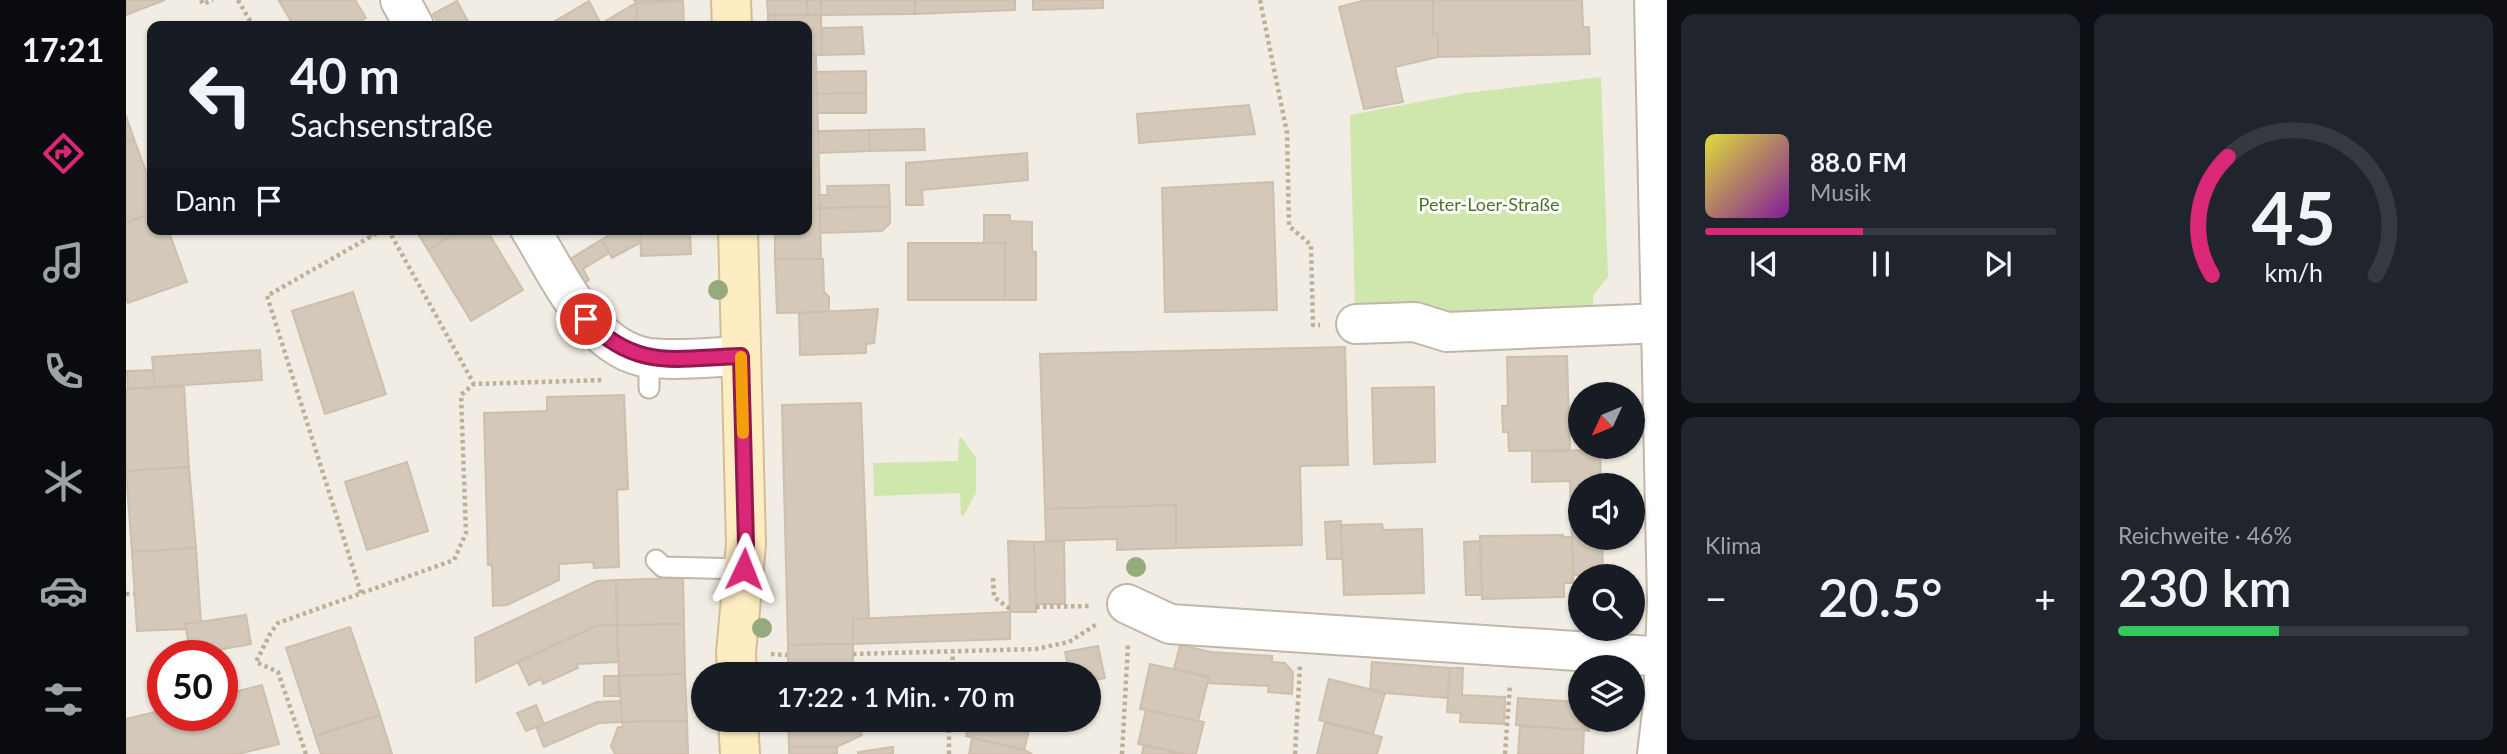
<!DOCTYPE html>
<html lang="de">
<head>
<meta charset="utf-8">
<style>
	:root { --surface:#171b24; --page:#20242c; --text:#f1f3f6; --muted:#9ea1a6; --line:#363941; --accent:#db2777 }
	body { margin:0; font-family:Lato,sans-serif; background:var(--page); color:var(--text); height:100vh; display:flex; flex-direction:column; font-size:26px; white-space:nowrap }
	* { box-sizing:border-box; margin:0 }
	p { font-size:23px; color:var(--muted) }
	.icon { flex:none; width:38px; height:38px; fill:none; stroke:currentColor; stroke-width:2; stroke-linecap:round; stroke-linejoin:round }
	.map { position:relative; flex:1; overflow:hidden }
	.sheet { display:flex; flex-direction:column; gap:14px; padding:14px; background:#0d0f14; width:840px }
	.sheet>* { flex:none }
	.guide { position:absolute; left:21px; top:21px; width:665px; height:214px; border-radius:14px; box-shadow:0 2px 5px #0004; background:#171b24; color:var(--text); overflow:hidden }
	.needle { width:46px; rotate:226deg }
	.tools { position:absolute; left:1442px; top:382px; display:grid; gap:14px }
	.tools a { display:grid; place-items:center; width:77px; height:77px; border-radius:50%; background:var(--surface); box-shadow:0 2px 5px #0004; font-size:35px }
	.speed { position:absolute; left:21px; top:640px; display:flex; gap:14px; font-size:35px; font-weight:700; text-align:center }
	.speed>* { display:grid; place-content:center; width:91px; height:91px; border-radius:50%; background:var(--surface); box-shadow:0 2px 5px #0004; line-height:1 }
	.speed .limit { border:10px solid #d22; background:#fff; color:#111 }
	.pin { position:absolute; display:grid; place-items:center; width:60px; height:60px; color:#fff; margin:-30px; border:4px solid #fff; border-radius:50%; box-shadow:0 2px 7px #0007 }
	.me { position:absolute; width:77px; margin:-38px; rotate:2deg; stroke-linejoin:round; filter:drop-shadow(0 0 5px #0008) }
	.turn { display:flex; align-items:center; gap:24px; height:147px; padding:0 28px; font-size:32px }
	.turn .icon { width:91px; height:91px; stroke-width:2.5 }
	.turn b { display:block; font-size:49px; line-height:60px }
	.then { display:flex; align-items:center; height:66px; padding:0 28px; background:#0003; gap:14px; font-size:26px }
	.big { font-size:52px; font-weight:600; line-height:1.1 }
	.sheet .widget { flex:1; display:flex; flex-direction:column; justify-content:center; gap:10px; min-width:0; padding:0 24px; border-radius:14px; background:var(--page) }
	.sheet .dial { align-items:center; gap:0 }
	.dial svg { height:182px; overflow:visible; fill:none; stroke:var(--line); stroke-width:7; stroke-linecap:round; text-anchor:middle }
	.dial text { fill:var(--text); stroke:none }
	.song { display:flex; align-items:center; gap:21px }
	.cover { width:84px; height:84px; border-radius:10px; background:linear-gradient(135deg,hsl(60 70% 55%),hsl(290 70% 35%)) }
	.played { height:7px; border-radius:4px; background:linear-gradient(90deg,var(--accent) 45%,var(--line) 45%) }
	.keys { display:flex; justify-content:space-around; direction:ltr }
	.heat { display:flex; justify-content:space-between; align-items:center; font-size:38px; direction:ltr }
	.charge { height:10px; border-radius:5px; background:linear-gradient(90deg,#34c759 46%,var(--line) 0) }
	.sheet .tiles { flex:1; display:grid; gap:14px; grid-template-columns:repeat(2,1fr) }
	.trip { position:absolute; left:565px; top:662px; width:410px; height:70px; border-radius:35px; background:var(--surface); box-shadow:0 2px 5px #0004; font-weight:600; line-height:70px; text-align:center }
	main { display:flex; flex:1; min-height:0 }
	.tab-bar { display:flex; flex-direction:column; width:126px; justify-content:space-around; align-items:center; background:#090b0e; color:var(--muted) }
	.tab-bar .icon { width:49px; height:49px }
	.tab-bar .selected { color:var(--accent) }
	.tab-bar b { font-size:32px; color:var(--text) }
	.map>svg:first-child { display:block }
	.green { fill:#cfe6ad }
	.building { fill:#d3c8b9; stroke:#cebfad; stroke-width:2 }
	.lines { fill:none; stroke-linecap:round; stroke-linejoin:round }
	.service-casing { stroke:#c0b7aa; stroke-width:23 }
	.minor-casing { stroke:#c0b7aa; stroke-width:42 }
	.secondary-casing { stroke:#d1be94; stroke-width:42 }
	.path { stroke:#beaf98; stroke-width:4.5; stroke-dasharray:3.5 3.5; stroke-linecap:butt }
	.service { stroke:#fff; stroke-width:19 }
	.minor { stroke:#fff; stroke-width:38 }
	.secondary { stroke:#feecc2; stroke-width:38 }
	.tree { fill:#95aa7d }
	.route-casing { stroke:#8e194d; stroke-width:18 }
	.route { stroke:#db2777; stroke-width:12 }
	.slow { stroke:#f59e0b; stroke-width:12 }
	.labels { text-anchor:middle; stroke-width:6; stroke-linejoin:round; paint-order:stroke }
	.park-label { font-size:18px; fill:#497429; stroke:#fff }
</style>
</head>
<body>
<main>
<nav class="tab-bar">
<b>17:21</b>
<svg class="icon selected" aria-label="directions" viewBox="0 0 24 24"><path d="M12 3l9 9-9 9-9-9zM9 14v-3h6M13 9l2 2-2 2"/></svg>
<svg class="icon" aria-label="music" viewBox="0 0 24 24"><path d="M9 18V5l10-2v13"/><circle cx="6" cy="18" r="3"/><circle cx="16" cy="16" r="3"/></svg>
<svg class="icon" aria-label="phone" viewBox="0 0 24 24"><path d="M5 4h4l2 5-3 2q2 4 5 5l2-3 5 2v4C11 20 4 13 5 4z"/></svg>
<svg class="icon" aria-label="climate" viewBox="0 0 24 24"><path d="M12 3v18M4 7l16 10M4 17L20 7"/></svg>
<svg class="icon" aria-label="car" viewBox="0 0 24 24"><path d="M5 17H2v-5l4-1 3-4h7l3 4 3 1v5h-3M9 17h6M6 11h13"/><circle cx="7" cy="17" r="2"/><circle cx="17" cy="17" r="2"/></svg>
<svg class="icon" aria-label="filters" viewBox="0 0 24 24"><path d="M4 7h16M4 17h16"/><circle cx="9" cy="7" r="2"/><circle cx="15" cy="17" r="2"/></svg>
</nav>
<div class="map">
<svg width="1541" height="754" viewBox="0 0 1541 754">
	<rect width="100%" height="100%" fill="#f2ede4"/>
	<g class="green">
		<polygon points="1475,77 1482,277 1467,295 1468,317 1229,311 1224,115 1340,93"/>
		<polygon points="833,438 836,438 850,458 850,493 838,515 835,516 834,493 748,496 747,463 832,461"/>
	</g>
	<g class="building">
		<polygon points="0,0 39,0 0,15"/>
		<polygon points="156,0 229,0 240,18 227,26 168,26 153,1"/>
		<polygon points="508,0 557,0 557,1 510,3"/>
		<polygon points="641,0 681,0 682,15 642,15"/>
		<polygon points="681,0 695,0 695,15 682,15"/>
		<polygon points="695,0 789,0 789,14 695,15"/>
		<polygon points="789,0 889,0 889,10 789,14"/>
		<polygon points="907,0 977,0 977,8 907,10"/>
		<polygon points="1240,0 1307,0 1307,34 1312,33 1312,57 1269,67 1277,102 1238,109 1213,7"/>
		<polygon points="1307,0 1456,0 1457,27 1463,27 1464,54 1312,57 1312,33 1307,34"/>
		<polygon points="331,1 344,25 314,26 307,14"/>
		<polygon points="463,1 475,24 471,26 421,26"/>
		<polygon points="557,1 558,26 511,26 510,3"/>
		<polygon points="510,3 511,24 507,26 471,26"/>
		<polygon points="642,15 695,15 696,55 681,55 681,26 642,26"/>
		<polygon points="736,27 738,54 696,55 696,28"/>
		<polygon points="681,55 690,55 691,94 681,94"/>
		<polygon points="740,71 740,93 691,94 690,72"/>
		<polygon points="740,93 740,113 691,113 691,94"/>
		<polygon points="681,94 691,94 692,131 681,131"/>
		<polygon points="1123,105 1129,134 1013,143 1011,114"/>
		<polygon points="0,116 8,139 0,142"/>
		<polygon points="798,129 799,150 744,151 743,130"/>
		<polygon points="743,130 744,151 692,153 692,131"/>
		<polygon points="681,131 692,131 693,166 681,166"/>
		<polygon points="8,139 26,188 26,213 0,223 0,142"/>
		<polygon points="901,153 902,180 796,190 797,205 780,205 780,163"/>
		<polygon points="681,166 693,166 694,208 681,209"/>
		<polygon points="1147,182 1151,310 1039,312 1036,188"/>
		<polygon points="763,185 764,207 694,208 693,195 702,195 701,186"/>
		<polygon points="764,207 764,223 756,231 694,233 694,208"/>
		<polygon points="694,208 695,259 649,259 649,229 681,229 681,209"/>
		<polygon points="26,213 26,229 42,229 61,282 2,303 0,297 0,223"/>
		<polygon points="858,215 884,215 884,221 906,222 906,251 910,252 910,300 879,300 879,243 858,243"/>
		<polygon points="289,229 337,229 302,250"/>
		<polygon points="337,229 360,229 397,290 345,321 302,250"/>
		<polygon points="494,229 514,229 514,243 486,258 475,240"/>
		<polygon points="514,229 564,229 565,254 515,256"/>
		<polygon points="475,240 483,253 457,269 463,280 455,285 441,261"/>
		<rect x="782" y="243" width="97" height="57"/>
		<polygon points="649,259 697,259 698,292 703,297 703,312 651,313"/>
		<polygon points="227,292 260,394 199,414 166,311"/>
		<polygon points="752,309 748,343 740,344 740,353 674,355 673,313"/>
		<polygon points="1219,347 1222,465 1174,466 1176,545 1050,548 1050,505 919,509 914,354"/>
		<polygon points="134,350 136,380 29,387 26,357"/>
		<polygon points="1441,356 1444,450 1383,451 1382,432 1377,432 1376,406 1382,406 1381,357"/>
		<polygon points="27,370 29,387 2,389 1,371"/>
		<polygon points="58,386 63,467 0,471 0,389"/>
		<polygon points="1308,387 1309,462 1248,464 1246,388"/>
		<polygon points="498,395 502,489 491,490 493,567 468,568 467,562 433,564 433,580 381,605 367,606 366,565 362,565 358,413 421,411 421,397"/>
		<polygon points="735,403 743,618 727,619 727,644 662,645 656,405"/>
		<polygon points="1474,450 1475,485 1454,485 1454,514 1445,514 1444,481 1406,482 1406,451"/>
		<polygon points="281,462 302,531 241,550 219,482"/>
		<polygon points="63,467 70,548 6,552 0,471"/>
		<polygon points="1050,505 1050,548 991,550 991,539 920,541 919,509"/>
		<polygon points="1445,514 1454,514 1454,537 1476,537 1477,574 1447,575"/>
		<polygon points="1215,521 1216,559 1201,559 1199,522"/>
		<polygon points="1256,524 1257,530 1296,529 1298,593 1218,595 1215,525"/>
		<polygon points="1437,535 1437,537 1446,537 1447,575 1447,583 1438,583 1438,597 1356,599 1354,536"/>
		<polygon points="882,541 908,542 910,612 884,612"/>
		<polygon points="938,541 939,604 910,604 908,542"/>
		<polygon points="1354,541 1356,595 1340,595 1338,542"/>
		<polygon points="70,548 75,622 59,624 60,629 11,631 6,552"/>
		<polygon points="557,578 558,624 491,625 490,580"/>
		<polygon points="490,580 491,625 470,626 350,682 349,638 471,581"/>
		<polygon points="884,612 884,639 727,644 727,619"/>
		<polygon points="120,615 125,644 65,655 59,624"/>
		<polygon points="558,624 559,674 493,676 491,625"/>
		<polygon points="491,625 492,662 451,664 452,668 417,684 415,679 403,685 392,662 470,626"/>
		<polygon points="224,627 254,715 189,736 160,648"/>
		<polygon points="727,644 727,674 662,674 662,645"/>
		<polygon points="1054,645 1085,652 1146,656 1146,662 1159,663 1167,672 1166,694 1142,692 1143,686 1081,683 1083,677 1048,669"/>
		<polygon points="972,646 979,678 962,682 962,674 944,674 939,652"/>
		<polygon points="1246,662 1324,668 1321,698 1259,693 1244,689"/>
		<polygon points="850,664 891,674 848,674"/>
		<polygon points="1024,664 1083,677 1072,721 1014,709"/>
		<polygon points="1324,668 1337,668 1336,695 1379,697 1378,724 1334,722 1335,713 1321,712"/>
		<polygon points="559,674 561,721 496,722 493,676"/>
		<rect x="478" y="676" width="15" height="20"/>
		<polygon points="1203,679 1259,693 1247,734 1193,720"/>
		<polygon points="136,685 153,744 112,754 0,754 0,719 37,710 37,716 96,716 96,695"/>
		<polygon points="1392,698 1454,702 1454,719 1463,719 1463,731 1390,725"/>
		<polygon points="495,701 496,722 473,723 418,747 410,727 471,702"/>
		<polygon points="410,705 418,724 400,731 391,713"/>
		<polygon points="1020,710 1078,722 1070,754 1058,754 1012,744"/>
		<polygon points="254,715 266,754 195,754 189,736"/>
		<polygon points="662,719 730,719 736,735 711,747 663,747"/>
		<polygon points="844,719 906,719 898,750 840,736"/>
		<polygon points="561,721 562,754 489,754 485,746 492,727 497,727 496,722"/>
		<polygon points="1199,722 1256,737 1251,754 1191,754"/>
		<polygon points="1394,726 1458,730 1457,754 1392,754"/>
		<polygon points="846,738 898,750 906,754 843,754"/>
		<polygon points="1018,745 1058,754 1016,754"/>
		<rect x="663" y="747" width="48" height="7"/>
		<polygon points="767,747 767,754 732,754 732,752"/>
	</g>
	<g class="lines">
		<g class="service-casing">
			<g id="service">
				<polyline points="523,358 523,388"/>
				<polyline points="530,560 537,567 618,569"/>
			</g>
		</g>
		<g class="minor-casing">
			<g id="minor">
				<polyline points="274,0 288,26"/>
				<polyline points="1528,0 1541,601 1537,704 1531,754"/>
				<path d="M 404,229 C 432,274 465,351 524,358 C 553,361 586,357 615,356"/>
				<polyline points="1230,324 1289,322 1321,332 1536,323"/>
				<polyline points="1001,604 1044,624 1540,657"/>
			</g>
		</g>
		<g class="secondary-casing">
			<g id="secondary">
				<polyline points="605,0 606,26"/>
				<polyline points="611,674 610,653 620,544 612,229"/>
				<polyline points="612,719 614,754"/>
			</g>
		</g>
		<g class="path">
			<polyline points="75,0 77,4 87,0"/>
			<polyline points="112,0 127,26"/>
			<polyline points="1134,0 1161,133 1163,226 1185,245 1187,325 1194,325"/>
			<polyline points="241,229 245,237"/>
			<polyline points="262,229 348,384 478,380"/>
			<polyline points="867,578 868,597 884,609"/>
			<polyline points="235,593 141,296 258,229"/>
			<polyline points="0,594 8,594"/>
			<polyline points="910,607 965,606"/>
			<polyline points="645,654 661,655"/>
			<polyline points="727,654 910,649 943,642 971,624"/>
			<polyline points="826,674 827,652"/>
			<polyline points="575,684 575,710"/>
			<polyline points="180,754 152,672 130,662 145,632 152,623 328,560 340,533 335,395 348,384"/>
			<polyline points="823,754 823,719"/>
			<polyline points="996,754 1002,644"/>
			<polyline points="1169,754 1174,666"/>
			<polyline points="1379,754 1384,684"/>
		</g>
		<use href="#service" class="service"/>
		<use href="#minor" class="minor"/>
		<use href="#secondary" class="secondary"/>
	</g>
	<g class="tree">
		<circle cx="592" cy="290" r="10"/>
		<circle cx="1010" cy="567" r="10"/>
		<circle cx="636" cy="628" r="10"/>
	</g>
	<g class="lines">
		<g class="route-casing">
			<path id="route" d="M 460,319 C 510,371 549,358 615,356 L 620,544 L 618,569"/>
		</g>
		<use href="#route" class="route"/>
		<polyline class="slow" points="615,357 617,433"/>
	</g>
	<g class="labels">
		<g class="park-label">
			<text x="1363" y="211">Peter-Loer-Straße</text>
		</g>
	</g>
</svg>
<div class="tools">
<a><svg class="needle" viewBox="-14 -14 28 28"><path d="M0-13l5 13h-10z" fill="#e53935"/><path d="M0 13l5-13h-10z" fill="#9ea1a6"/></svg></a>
<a><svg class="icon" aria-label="sound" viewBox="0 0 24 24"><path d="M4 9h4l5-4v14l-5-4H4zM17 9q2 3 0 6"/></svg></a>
<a><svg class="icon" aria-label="search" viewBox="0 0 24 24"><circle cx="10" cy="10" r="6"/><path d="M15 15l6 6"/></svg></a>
<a><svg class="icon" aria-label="layers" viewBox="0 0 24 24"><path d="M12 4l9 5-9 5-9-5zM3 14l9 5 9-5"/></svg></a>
</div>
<div class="speed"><div class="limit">50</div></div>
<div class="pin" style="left:460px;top:319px;background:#d93025"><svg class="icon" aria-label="arrive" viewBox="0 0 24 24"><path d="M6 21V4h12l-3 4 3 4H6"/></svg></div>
<svg class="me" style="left:618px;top:569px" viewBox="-20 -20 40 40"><path d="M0-17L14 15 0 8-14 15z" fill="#db2777" stroke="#fff" stroke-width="4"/></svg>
<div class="trip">17:22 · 1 Min. · 70 m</div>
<div class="guide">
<div class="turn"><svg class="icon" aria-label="left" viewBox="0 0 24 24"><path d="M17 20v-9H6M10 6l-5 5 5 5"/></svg><div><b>40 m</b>Sachsenstraße</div></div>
<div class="then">Dann<svg class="icon" aria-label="arrive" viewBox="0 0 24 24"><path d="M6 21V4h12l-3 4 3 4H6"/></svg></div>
</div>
</div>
<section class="sheet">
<div class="tiles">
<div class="widget">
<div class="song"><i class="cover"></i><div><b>88.0 FM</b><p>Musik</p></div></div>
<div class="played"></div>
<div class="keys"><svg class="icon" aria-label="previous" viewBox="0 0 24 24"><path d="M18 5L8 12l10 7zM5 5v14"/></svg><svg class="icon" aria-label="pause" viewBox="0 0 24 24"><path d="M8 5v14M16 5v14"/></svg><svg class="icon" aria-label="next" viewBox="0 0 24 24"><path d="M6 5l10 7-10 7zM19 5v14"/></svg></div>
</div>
<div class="widget dial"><svg viewBox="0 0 100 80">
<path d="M14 69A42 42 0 1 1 86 69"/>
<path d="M14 69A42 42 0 0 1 21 17" stroke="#db2777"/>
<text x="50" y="56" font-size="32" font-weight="700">45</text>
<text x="50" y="72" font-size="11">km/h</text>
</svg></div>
<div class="widget"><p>Klima</p>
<div class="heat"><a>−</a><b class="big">20.5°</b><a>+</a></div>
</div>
<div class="widget"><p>Reichweite · 46%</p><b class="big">230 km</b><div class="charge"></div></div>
</div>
</section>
</main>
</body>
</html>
